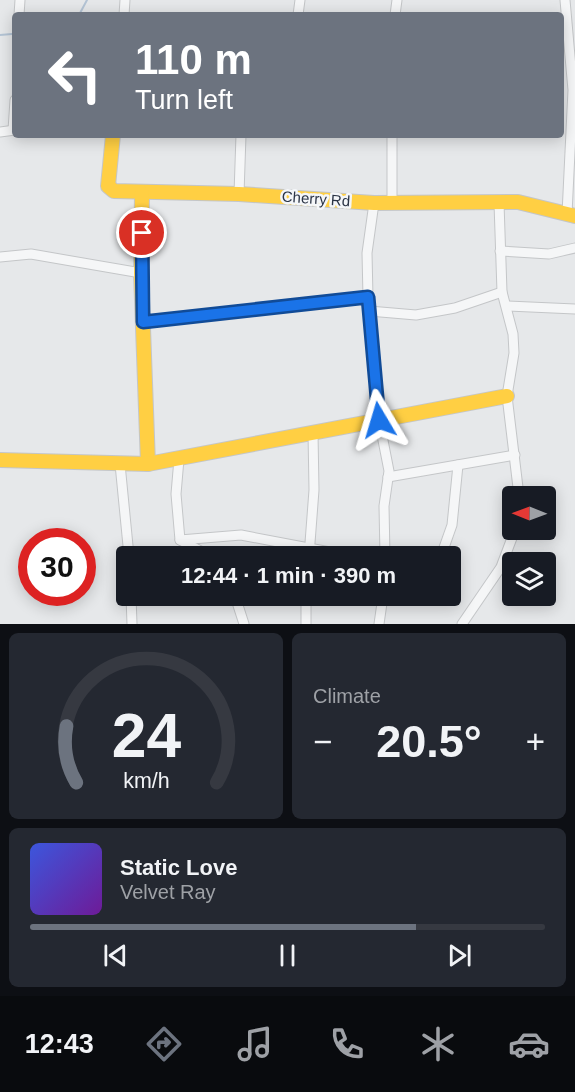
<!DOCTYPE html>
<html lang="en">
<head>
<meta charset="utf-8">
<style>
	:root { --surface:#171b24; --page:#242831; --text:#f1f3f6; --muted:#9ea1a6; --line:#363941; --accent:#6c737f }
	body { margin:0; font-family:Arial,sans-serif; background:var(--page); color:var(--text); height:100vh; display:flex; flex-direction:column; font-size:22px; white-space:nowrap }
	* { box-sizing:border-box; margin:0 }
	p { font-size:20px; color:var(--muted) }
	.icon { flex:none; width:33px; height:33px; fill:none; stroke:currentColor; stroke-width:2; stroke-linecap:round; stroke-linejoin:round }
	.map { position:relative; height:624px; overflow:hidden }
	.details { display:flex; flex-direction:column; gap:9px; padding:9px; background:#0d0f14; flex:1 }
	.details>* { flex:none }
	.guide { position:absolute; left:12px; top:12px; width:552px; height:126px; border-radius:6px; box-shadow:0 3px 15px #0003; background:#6c737f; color:#fff; overflow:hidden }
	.needle { width:39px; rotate:271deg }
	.controls { position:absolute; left:502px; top:486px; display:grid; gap:12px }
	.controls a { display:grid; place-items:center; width:54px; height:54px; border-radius:6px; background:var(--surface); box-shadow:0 3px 15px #0003; font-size:30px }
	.speed { position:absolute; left:18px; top:528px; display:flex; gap:12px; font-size:30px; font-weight:700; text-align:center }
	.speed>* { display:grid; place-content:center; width:78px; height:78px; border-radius:50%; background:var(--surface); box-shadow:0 3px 15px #0003; line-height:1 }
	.speed .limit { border:9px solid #d22; background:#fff; color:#111 }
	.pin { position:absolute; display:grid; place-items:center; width:51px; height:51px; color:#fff; margin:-26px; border:3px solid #fff; border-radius:50%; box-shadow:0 2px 6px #0007 }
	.me { position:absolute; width:66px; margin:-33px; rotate:353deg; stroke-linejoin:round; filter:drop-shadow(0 0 4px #0008) }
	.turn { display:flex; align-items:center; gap:21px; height:126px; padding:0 24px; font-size:27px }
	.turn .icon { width:78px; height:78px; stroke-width:2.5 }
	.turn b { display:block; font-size:42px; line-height:51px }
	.big { font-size:45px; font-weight:700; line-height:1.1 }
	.details .widget { flex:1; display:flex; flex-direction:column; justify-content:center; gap:9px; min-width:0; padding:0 21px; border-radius:9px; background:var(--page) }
	.details .dial { align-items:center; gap:0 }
	.dial svg { height:156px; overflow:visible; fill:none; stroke:var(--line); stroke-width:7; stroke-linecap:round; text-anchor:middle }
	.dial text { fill:var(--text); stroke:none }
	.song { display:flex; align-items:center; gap:18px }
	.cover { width:72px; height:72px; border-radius:9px; background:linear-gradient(135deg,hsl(230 70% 55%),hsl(280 70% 35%)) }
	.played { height:6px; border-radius:3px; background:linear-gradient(90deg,var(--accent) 75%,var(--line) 75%) }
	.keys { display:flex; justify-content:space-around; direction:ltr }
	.heat { display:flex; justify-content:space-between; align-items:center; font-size:33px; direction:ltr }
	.details .tiles { flex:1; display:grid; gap:9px; grid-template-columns:1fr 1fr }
	.widget:last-child { grid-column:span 2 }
	.trip { position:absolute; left:116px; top:546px; width:345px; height:60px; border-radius:6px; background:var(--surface); box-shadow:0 3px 15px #0003; font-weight:700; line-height:60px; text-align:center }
	.tabs { display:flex; height:96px; justify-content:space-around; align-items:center; background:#090b0e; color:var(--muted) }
	.tabs .icon { width:42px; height:42px }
	.tabs .active { color:var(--accent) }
	.tabs b { font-size:27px; color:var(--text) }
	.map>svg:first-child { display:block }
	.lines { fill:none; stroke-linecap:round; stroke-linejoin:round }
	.stream { stroke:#b4c4d5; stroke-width:2 }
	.street-casing { stroke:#c4c6c8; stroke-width:11 }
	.slow-casing { stroke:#c4c6c8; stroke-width:16 }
	.street { stroke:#f5f6f7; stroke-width:9 }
	.slow { stroke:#ffcf43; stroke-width:14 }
	.route-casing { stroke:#114b97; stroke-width:15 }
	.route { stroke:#1a73e8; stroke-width:10 }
	.labels { text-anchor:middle; stroke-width:5; stroke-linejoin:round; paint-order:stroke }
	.street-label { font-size:15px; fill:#2b3445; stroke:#f4f6f9 }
</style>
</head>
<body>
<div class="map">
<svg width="575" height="624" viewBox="0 0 575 624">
	<rect width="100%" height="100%" fill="#e6e8ea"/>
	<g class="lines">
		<g class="stream">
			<polyline points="79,15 87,0"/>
			<polyline points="0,35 12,34"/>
		</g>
		<g class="street-casing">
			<g id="street">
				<polyline points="565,0 573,90 567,214"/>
				<polyline points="19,15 20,0"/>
				<polyline points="124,15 125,0"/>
				<polyline points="298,15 300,0"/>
				<polyline points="395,15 397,0"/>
				<polyline points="13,130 15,100"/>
				<polyline points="0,132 15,130"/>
				<polyline points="239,194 241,135"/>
				<polyline points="374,203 367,253 368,297 379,420 389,471 384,506 385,556"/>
				<polyline points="392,203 392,135"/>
				<polyline points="499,203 502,292 513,334 514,353 507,396 519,496"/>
				<polyline points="500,251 549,254 575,248"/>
				<polyline points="0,257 31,254 141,273"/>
				<polyline points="507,306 575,309"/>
				<polyline points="369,311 416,315 455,308 502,292"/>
				<polyline points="143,322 368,297"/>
				<polyline points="179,459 176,494 180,540 241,535 351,556"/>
				<polyline points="120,464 129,556"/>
				<polyline points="388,477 515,455"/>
				<polyline points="180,540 210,556"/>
				<polyline points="309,556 314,490 313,433"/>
				<polyline points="441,556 452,525 458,465"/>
				<polyline points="131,596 132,624"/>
				<polyline points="235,596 244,624"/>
				<polyline points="306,624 306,596"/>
				<polyline points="379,624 383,596"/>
				<polyline points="462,624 501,567 515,530"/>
			</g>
		</g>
		<g class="slow-casing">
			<g id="slow">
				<polyline points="113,135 108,186 114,191 239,194 374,203 518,202 575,216"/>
				<polyline points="142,193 141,273 148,464"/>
				<polyline points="0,460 148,464 507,396"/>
			</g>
		</g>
		<use href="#street" class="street"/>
		<use href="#slow" class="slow"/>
	</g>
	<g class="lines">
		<g class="route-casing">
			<polyline id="route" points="142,233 143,322 368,297 379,420"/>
		</g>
		<use href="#route" class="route"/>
	</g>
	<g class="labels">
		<g class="street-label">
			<text transform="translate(316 199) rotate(4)" y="5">Cherry Rd</text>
		</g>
	</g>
</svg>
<div class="controls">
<a><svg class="needle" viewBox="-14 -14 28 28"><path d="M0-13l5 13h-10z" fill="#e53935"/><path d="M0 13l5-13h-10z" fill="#9ea1a6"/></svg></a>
<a><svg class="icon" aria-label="layers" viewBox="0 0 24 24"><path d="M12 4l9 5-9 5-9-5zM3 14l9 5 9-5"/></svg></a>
</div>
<div class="speed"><div class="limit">30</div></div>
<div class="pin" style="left:142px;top:233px;background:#d93025"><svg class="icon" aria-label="arrive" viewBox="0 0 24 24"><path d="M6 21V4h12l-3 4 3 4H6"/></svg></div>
<svg class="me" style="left:379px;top:420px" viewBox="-20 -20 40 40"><path d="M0-17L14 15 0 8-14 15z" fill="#1a73e8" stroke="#fff" stroke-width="4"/></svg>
<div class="trip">12:44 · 1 min · 390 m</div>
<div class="guide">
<div class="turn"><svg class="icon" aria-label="left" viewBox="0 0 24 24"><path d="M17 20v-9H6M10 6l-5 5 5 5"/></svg><div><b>110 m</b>Turn left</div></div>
</div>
</div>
<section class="details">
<div class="tiles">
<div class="widget dial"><svg viewBox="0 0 100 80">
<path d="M14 69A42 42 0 1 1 86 69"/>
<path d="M14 69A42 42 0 0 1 9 40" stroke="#6c737f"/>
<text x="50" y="56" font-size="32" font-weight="700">24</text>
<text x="50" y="72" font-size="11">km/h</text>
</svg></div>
<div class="widget"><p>Climate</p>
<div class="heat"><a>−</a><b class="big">20.5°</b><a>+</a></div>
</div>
<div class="widget">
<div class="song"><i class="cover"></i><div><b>Static Love</b><p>Velvet Ray</p></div></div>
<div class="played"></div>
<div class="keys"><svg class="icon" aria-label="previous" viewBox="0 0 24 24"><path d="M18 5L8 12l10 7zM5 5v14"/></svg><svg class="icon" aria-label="pause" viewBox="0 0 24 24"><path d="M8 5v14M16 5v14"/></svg><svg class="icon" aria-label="next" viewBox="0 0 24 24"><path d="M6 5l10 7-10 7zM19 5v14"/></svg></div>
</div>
</div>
</section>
<nav class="tabs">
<b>12:43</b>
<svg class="icon active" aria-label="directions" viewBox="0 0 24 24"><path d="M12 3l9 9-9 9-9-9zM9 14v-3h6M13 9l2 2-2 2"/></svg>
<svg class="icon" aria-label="music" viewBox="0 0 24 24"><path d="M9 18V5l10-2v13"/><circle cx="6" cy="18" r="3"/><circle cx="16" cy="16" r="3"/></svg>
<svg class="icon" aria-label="phone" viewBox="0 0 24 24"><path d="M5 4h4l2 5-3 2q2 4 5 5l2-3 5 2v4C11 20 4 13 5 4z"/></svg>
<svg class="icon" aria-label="climate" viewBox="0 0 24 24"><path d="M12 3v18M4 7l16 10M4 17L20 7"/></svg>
<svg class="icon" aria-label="car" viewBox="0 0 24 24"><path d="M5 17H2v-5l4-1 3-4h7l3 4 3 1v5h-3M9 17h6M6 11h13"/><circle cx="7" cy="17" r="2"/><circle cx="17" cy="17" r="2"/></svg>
</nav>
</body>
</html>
